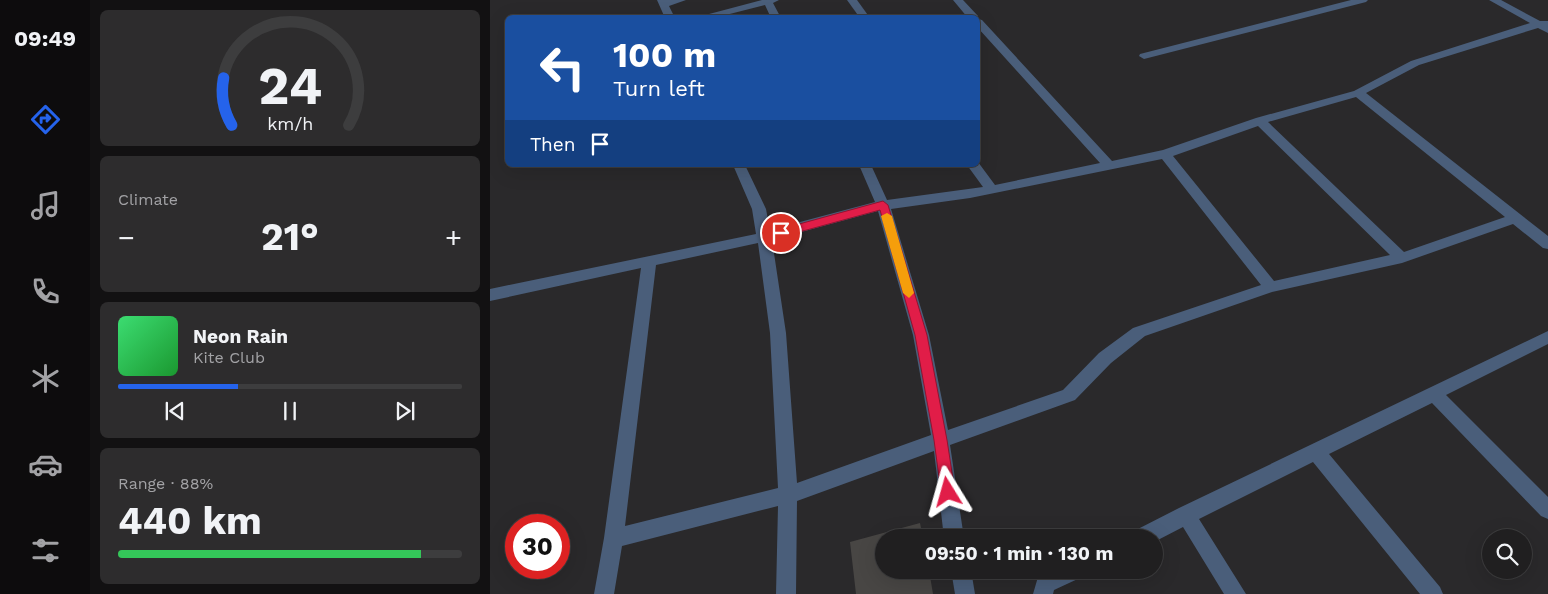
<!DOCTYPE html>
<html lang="en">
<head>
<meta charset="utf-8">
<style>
	:root { --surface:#201f20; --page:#2d2c2d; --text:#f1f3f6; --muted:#a2a2a5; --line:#3d3d3e; --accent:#2563eb }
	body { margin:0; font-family:"Work Sans",sans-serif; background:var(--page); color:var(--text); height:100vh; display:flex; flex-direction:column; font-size:19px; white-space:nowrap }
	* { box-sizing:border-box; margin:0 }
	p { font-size:16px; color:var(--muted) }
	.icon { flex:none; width:28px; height:28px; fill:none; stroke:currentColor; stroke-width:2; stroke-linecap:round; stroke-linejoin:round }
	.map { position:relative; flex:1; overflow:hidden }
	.sheet { display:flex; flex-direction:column; gap:10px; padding:10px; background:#121112; width:400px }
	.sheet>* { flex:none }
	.top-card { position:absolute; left:15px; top:15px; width:475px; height:152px; border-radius:8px; box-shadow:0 5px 20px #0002,0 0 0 1px var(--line); background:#1a4fa0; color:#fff; overflow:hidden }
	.tools { position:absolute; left:992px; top:529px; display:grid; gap:10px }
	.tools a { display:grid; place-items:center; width:50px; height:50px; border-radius:50%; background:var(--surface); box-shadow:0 5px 20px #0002,0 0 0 1px var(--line); font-size:25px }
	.speed { position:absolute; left:15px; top:514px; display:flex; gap:10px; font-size:25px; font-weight:700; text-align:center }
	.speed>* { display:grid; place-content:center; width:65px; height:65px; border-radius:50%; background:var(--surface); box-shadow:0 5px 20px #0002,0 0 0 1px var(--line); line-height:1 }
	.speed .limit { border:8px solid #d22; background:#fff; color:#111 }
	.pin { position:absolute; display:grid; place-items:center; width:42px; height:42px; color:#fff; margin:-21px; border:2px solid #fff; border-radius:50%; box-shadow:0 1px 5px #0007 }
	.me { position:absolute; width:55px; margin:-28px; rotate:352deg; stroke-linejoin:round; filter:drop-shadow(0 0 4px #0008) }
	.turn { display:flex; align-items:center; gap:18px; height:105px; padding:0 25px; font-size:22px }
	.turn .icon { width:65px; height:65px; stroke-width:2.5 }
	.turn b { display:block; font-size:35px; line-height:42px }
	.then { display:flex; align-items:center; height:48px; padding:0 25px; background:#0003; gap:10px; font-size:19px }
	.big { font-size:38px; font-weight:700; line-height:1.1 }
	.sheet .tile { flex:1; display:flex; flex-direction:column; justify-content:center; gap:8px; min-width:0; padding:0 18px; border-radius:8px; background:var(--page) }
	.sheet .dial { align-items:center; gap:0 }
	.dial svg { height:130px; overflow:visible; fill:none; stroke:var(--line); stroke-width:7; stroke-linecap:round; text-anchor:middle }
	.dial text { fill:var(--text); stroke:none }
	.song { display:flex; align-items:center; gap:15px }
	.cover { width:60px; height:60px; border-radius:8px; background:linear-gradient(135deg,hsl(140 70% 55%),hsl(130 70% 35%)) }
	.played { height:5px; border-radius:2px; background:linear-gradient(90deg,var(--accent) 35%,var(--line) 35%) }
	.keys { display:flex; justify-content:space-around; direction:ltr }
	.heat { display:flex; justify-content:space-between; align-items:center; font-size:28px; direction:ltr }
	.charge { height:8px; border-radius:4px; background:linear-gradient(90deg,#34c759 88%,var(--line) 0) }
	.trip { position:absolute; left:385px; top:529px; width:288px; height:50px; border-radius:25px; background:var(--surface); box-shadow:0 5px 20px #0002,0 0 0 1px var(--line); font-weight:700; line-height:50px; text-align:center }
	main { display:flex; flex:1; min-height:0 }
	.tab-bar { display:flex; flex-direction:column; width:90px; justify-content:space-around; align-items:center; background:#0d0c0d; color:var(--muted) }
	.tab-bar .icon { width:35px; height:35px }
	.tab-bar .on { color:var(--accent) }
	.tab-bar b { font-size:22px; color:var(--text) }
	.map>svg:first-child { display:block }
	.building { fill:#484644 }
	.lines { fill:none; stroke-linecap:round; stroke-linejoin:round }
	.street { fill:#4a5e7a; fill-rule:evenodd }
	.route { fill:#e11d48; stroke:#92132f }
	.slow { fill:#f59e0b }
</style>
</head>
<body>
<main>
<nav class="tab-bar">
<b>09:49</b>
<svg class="icon on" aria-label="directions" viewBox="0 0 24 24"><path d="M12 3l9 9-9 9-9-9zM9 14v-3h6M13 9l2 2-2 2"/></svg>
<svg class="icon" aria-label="music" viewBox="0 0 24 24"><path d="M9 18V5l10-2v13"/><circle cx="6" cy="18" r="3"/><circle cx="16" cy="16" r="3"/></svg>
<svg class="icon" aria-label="phone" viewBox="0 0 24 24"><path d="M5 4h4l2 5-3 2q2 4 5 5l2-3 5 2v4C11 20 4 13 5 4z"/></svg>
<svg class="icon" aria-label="climate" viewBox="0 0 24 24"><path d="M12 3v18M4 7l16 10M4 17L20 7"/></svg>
<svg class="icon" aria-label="car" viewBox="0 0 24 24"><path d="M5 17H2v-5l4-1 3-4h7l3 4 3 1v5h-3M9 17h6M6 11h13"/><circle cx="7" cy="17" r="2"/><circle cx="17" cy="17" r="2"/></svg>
<svg class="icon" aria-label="filters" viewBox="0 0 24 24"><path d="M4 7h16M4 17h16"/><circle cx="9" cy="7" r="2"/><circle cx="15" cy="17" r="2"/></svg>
</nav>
<section class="sheet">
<div class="tile dial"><svg viewBox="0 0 100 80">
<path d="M14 69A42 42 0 1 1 86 69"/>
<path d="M14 69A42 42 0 0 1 9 40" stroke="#2563eb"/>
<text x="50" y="56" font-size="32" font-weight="700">24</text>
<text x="50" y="72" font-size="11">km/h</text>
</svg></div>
<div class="tile"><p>Climate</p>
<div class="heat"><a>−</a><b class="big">21°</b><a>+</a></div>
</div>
<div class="tile">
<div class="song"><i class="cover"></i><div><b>Neon Rain</b><p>Kite Club</p></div></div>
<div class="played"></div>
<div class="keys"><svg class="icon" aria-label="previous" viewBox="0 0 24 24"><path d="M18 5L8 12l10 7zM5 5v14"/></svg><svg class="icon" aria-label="pause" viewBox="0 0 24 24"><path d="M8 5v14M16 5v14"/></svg><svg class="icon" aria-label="next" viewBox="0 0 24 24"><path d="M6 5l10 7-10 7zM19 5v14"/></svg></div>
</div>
<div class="tile"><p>Range · 88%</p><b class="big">440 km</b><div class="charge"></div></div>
</section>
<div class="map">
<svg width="1058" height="594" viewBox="0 0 1058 594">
	<rect width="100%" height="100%" fill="#2a292b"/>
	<polygon class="building" points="430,523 433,538 394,538 394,570 439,570 443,594 366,594 360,542"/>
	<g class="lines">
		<g class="street">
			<polygon points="167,0 196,0 179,6 185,18 175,18"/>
			<polygon points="272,0 289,0 283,3 291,18 281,18 275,5 224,18 204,18"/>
			<polygon points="357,0 367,0 380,18 370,18"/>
			<path d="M 463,0 L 473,0 L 488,16 L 488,19 L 492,20 L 622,161 L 673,150 L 766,118 L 864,91 L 921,61 L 1040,23 L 999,0 L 1011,0 L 1050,21 L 1058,21 L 1058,33 L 1048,28 L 929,65 L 876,93 L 1058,236 L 1058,249 L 1053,248 L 1023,224 L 912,263 L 782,292 L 655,336 L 621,363 L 585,400 L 460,445 L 474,538 L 454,538 L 444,451 L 307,501 L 306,594 L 286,594 L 288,506 L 132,546 L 124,594 L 104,594 L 114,538 L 151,268 L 0,301 L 0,289 L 266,234 L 262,209 L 243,165 L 255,165 L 276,209 L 280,230 L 385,202 L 369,165 L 381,165 L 397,200 L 493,187 L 477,165 L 488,165 L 488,162 L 505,185 L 610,163 L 488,28 L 488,18 L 478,18 ZM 866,97 L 1015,217 L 914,252 L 778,122 ZM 768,126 L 900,255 L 784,281 L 683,156 ZM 672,159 L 771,285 L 643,328 L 609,353 L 573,390 L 458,430 L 439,335 L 401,209 L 480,198 ZM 388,211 L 423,335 L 441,435 L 307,483 L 296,333 L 282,240 ZM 268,243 L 280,333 L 288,488 L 135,526 L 166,265 Z"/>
			<polygon points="861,0 878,0 876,2 654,59 649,56 650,54"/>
			<polygon points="1058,331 1058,344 956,395 1058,497 1058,519 1051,516 942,403 839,454 950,587 953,594 930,594 823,462 709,519 756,594 734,594 693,527 664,542 664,538 642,538 644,531 689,508"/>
			<polygon points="461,570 481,570 485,594 465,594"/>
			<polygon points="563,570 595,570 592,577 564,590 563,594 543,594 548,577"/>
		</g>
	</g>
	<polygon class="route" points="393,201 398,205 437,335 457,440 465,492 463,497 458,499 453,497 451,492 444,440 425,335 390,210 291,237 286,233 291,229"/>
	<polygon class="slow" points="397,213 402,216 424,293 419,298 413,293 391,216"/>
</svg>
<div class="tools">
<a><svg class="icon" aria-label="search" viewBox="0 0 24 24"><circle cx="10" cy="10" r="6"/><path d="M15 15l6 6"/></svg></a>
</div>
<div class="speed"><div class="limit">30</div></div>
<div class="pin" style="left:291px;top:233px;background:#d93025"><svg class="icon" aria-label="arrive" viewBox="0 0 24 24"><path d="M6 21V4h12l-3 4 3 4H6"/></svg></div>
<svg class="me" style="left:458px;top:492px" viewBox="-20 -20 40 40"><path d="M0-17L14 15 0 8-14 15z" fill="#e11d48" stroke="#fff" stroke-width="4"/></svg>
<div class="trip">09:50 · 1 min · 130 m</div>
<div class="top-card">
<div class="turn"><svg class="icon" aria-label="left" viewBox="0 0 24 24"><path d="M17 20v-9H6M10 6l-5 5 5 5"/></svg><div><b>100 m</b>Turn left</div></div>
<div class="then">Then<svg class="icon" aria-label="arrive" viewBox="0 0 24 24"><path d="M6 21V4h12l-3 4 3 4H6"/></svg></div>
</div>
</div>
</main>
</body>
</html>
